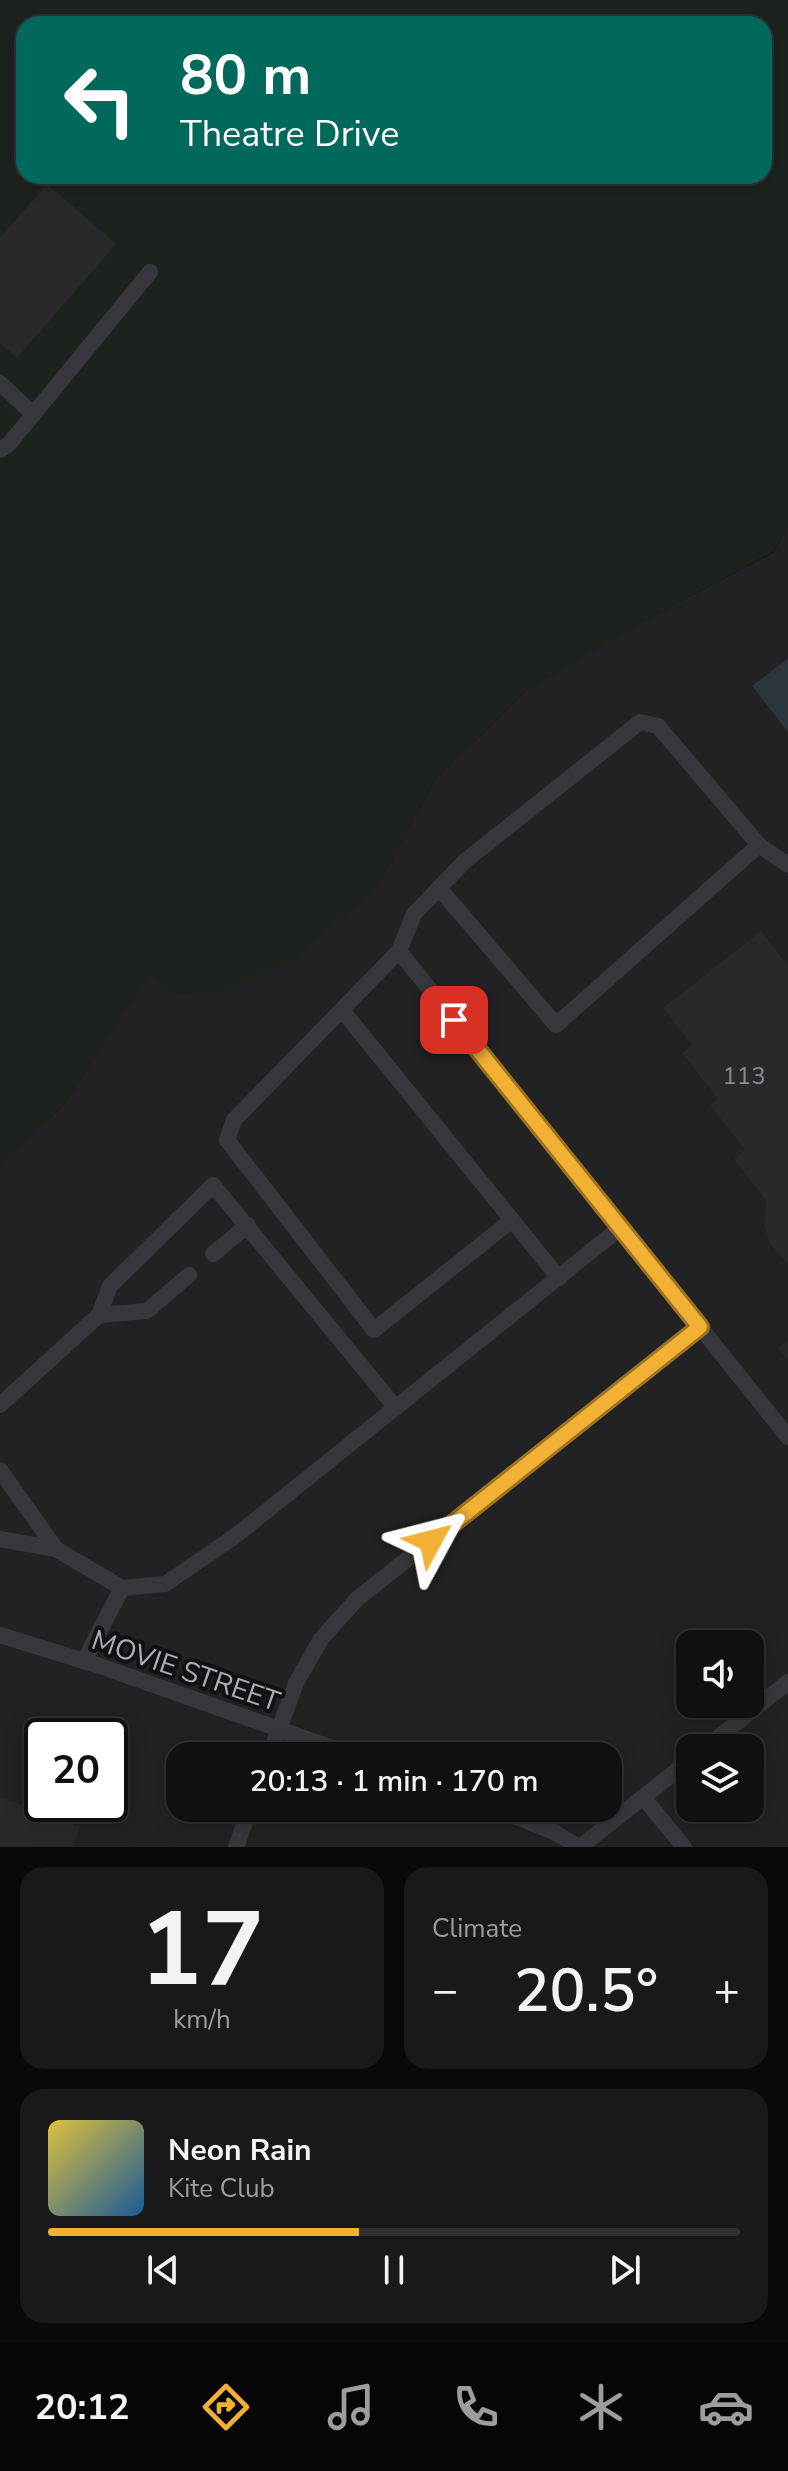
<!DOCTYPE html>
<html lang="en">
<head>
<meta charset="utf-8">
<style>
	:root { --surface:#101012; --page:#19191b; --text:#f1f3f6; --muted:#9c9d9f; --line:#303032; --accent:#f2b134 }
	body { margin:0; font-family:"Nunito Sans",sans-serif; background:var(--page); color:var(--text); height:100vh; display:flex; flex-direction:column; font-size:30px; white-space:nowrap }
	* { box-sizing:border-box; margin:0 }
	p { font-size:26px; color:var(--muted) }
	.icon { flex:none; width:44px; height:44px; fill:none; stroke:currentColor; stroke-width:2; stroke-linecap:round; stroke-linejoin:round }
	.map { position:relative; height:1847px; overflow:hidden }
	.sheet { display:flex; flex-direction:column; gap:20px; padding:20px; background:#09090a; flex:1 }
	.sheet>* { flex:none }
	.hud { position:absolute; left:16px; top:16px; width:756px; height:168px; border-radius:24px; box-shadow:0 4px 20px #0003,0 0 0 2px var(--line); background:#00695c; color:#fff; overflow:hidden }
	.fabs { position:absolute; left:676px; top:1630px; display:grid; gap:16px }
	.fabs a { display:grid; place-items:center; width:88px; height:88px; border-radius:16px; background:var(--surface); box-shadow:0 4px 20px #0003,0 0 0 2px var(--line); font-size:40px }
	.speed { position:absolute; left:24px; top:1718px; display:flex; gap:16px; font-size:40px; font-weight:700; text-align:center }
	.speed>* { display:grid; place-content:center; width:104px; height:104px; border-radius:50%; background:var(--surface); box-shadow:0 4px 20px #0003,0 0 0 2px var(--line); line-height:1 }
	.speed .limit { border:4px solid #111; border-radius:12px; background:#fff; color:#111 }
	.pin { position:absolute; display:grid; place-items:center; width:68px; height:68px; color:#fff; margin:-34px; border-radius:16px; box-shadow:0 4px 12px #0006 }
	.me { position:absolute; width:88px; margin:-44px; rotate:52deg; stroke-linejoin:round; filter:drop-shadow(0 0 6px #0008) }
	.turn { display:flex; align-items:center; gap:28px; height:168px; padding:0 32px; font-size:36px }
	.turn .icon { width:104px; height:104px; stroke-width:2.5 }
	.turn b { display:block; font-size:56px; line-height:68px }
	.big { font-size:60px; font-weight:600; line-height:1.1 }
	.sheet .widget { flex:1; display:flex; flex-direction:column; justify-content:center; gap:12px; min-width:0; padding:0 28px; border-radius:24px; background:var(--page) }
	.sheet .dial { align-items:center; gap:0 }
	.dial b { font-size:104px; line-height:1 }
	.song { display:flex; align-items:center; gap:24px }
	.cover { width:96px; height:96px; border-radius:12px; background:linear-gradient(135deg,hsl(50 70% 55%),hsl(210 70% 35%)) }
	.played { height:8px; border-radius:4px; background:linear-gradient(90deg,var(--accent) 45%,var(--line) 45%) }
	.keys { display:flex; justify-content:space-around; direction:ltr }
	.heat { display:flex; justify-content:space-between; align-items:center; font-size:44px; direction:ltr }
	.sheet .tiles { flex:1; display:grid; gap:20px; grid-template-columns:1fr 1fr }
	.widget:last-child { grid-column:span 2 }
	.trip { position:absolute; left:166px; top:1742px; width:456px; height:80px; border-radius:24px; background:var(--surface); box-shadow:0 4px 20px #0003,0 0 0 2px var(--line); font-weight:600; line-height:80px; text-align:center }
	.dock { display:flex; height:128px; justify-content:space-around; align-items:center; background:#060607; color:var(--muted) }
	.dock .icon { width:56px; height:56px }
	.dock .on { color:var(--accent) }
	.dock b { font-size:36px; color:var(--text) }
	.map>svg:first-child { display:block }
	.built { fill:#222225; fill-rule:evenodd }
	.green { fill:#1c231d; fill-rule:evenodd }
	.water { fill:#2c353c }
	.building { fill:#29292c }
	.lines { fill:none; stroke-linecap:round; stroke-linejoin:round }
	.lane { stroke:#37383d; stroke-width:16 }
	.route-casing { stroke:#9d7322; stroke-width:20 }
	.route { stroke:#f2b134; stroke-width:14 }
	.labels { text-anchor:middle; stroke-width:8; stroke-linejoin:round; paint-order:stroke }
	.number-label { font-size:24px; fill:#888b94 }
	.street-label { font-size:28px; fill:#a8adb8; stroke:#111113 }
</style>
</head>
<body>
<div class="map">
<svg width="788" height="1847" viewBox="0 0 788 1847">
	<rect width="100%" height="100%" fill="#161618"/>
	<path class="built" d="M 788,526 L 788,658 L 752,686 L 788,732 L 788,1847 L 0,1847 L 0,1167 L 8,1154 L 61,1108 L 149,974 L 379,884 L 434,781 L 530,687 L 650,617 L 773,553 ZM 690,1644 L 750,1644 L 750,1704 L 690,1704 ZM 42,1736 L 110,1736 L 110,1804 L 42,1804 ZM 690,1748 L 750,1748 L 750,1808 L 690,1808 ZM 180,1756 L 608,1756 L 608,1808 L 180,1808 Z"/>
	<path class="green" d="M 0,0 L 788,0 L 788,526 L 773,552 L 650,617 L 530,687 L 434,781 L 379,884 L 300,956 L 215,996 L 164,992 L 149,974 L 61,1108 L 8,1154 L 0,1167 ZM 24,24 L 764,24 L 764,176 L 24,176 Z"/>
	<polygon class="water" points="788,658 788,732 752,686"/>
	<g class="building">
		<polygon points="47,184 116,244 17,358 0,343 0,238"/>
		<polygon points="761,931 788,966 788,1265 770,1244 764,1223 766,1200 734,1159 745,1150 710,1105 718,1099 682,1053 692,1045 663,1008"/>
		<polygon points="788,1340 788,1360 778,1349"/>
		<polygon points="0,1797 80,1827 73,1847 0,1847"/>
	</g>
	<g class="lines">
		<g class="lane">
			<polyline points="0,383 33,414"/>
			<polyline points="0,450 9,444 150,272"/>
			<polyline points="439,888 556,1025 759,845"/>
			<polyline points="399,951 788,1437"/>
			<polyline points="342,1010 512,1220 374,1330 227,1140 234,1120 399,951 414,914 465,861 640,722 658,726 759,845 788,865"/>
			<polyline points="512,1220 559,1278"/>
			<polyline points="213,1254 248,1225"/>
			<polyline points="99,1315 147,1311 189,1275"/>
			<polyline points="0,1405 99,1315 110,1286 213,1185 396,1408"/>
			<polyline points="0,1470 56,1549"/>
			<polyline points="0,1539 56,1549 122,1588"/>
			<polyline points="0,1635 100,1666 355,1756"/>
			<polyline points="84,1661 122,1588 165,1584 234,1537 620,1228"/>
			<polyline points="705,1748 788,1682"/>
			<polyline points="269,1756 296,1683 321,1639 357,1599 700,1327"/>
			<polyline points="643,1797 684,1847"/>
			<polyline points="495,1808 554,1832 579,1847"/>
			<polyline points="236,1847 250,1808"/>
			<polyline points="580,1847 690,1760"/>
		</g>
	</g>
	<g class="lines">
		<g class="route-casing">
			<polyline id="route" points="431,1541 700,1327 454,1020"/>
		</g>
		<use href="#route" class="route"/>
	</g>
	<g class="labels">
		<g class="number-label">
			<text x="744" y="1084">113</text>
		</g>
		<g class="street-label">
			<text transform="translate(186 1670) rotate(19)" y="10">MOVIE STREET</text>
		</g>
	</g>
</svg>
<div class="fabs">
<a><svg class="icon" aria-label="sound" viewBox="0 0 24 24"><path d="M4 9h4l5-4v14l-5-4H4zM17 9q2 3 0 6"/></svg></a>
<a><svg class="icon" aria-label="layers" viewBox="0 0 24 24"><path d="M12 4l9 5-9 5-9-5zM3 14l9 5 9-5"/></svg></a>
</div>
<div class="speed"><div class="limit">20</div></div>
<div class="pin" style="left:454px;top:1020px;background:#d93025"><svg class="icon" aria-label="arrive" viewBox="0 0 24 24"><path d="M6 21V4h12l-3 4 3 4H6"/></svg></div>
<svg class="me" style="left:431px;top:1541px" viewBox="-20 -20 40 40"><path d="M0-17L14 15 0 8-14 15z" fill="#f2b134" stroke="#fff" stroke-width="4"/></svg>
<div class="trip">20:13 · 1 min · 170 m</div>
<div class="hud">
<div class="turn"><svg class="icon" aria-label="left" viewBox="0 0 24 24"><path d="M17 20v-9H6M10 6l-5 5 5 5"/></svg><div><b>80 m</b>Theatre Drive</div></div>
</div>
</div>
<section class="sheet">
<div class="tiles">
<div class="widget dial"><b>17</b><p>km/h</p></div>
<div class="widget"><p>Climate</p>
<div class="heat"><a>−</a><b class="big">20.5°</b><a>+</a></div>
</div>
<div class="widget">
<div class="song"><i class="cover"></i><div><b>Neon Rain</b><p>Kite Club</p></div></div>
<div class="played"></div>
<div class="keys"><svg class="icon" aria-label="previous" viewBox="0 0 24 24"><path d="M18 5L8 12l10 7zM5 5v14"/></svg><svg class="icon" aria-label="pause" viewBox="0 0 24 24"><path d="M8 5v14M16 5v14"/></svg><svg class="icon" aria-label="next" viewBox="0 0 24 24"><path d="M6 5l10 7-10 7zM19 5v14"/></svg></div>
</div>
</div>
</section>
<nav class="dock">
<b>20:12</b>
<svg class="icon on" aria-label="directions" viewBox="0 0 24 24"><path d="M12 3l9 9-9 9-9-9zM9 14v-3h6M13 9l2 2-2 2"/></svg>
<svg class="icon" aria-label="music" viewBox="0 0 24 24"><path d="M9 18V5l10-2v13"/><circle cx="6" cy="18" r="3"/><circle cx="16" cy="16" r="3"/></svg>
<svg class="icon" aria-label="phone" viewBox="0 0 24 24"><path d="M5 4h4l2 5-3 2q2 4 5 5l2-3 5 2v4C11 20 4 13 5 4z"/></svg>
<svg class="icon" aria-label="climate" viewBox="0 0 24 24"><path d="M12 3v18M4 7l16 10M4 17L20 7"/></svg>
<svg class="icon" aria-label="car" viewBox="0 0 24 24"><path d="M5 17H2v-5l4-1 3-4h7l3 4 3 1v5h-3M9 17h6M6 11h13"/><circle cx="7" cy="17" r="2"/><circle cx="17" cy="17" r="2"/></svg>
</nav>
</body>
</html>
